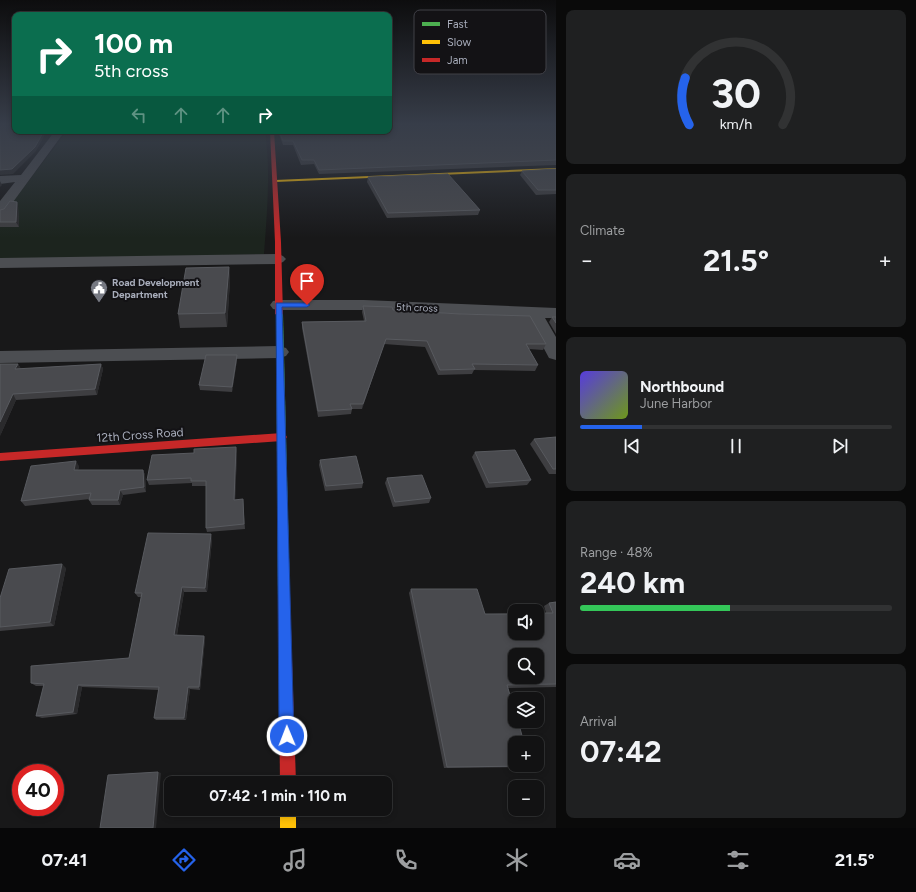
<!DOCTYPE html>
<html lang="en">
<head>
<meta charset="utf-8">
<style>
	:root { --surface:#121213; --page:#1f2021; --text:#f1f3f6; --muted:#9c9ea0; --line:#313233; --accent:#2563eb }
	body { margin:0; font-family:Figtree,sans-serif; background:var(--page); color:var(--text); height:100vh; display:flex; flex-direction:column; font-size:15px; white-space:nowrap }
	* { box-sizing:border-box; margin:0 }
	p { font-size:13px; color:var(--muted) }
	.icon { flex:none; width:22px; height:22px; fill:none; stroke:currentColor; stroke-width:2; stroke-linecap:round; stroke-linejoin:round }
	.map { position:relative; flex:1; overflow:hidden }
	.details { display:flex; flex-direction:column; gap:10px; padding:10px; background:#0a0a0a; width:360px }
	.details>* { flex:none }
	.guide { position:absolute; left:12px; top:12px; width:380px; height:122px; border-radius:8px; box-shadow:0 2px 6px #0003,0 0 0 1px var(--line); background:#0b6e4f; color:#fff; overflow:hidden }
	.tools { position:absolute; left:508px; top:604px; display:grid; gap:8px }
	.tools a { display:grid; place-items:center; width:36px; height:36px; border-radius:8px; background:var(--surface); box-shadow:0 2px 6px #0003,0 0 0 1px var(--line); font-size:20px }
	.speed { position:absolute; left:12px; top:764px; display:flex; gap:8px; font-size:20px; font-weight:700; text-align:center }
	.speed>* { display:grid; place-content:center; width:52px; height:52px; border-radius:50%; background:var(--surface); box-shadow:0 2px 6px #0003,0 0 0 1px var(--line); line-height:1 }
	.speed .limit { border:6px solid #d22; background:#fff; color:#111 }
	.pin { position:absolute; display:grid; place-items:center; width:34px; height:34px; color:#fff; margin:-41px -17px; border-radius:50% 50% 50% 0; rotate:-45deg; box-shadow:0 0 4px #0007 }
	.pin .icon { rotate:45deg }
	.me { position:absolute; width:44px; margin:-22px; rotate:359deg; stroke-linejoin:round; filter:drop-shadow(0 0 3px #0008) }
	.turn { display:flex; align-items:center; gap:14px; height:84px; padding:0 16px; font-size:18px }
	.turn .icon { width:52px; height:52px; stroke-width:2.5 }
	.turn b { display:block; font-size:28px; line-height:34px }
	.lanes { display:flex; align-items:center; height:38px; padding:0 16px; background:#0003; justify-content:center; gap:20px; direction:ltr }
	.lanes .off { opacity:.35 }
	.big { font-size:30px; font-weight:700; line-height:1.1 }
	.details .widget { flex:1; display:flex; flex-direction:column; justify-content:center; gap:6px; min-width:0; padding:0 14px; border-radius:8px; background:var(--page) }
	.details .dial { align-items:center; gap:0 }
	.dial svg { height:104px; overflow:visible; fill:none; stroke:var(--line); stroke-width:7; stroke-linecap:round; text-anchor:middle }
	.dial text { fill:var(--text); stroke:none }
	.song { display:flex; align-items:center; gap:12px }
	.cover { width:48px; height:48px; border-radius:6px; background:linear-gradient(135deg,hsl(250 70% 55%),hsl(80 70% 35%)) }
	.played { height:4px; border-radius:2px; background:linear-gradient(90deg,var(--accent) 20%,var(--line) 20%) }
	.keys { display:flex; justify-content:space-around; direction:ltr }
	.heat { display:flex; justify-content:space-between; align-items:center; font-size:22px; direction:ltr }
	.charge { height:6px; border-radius:3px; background:linear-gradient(90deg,#34c759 48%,var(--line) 0) }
	.trip { position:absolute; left:164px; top:776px; width:228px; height:40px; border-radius:8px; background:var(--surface); box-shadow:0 2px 6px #0003,0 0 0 1px var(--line); font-weight:700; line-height:40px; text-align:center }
	.tab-bar { display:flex; height:64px; justify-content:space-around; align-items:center; background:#070708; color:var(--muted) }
	.tab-bar .icon { width:28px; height:28px }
	.tab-bar .selected { color:var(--accent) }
	.tab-bar b { font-size:18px; color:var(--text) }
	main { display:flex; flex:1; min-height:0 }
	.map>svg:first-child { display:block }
	.green { fill:#1c241e }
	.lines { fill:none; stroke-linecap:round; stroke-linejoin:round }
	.street { fill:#4c4e52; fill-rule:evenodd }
	.fast { fill:#4caf50; fill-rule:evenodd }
	.slow { fill:#ffc107; fill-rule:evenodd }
	.jam { fill:#c62828; fill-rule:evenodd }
	.wall { fill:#3e3e41 }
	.shaded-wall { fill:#2a2a2c }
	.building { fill:#494a4e; stroke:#585a5f; fill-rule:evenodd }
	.route { fill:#2563eb; stroke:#184099 }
	.labels { text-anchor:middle; stroke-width:4; stroke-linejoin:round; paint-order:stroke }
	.far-poi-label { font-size:10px; font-weight:bold; fill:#a8adbb; stroke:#131215; text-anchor:start }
	.far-street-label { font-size:10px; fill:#a8adbb; stroke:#131215 }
	.street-label { font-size:12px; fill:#a8adbb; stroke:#131215 }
	.key { fill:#131215; stroke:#404047; stroke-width:1 }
	.key-label { font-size:11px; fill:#a8adbb }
</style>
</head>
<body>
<main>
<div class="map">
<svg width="556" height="828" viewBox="0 0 556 828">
	<rect width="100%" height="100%" fill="#181819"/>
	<path class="green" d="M 67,131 L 265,131 C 271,171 267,214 264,254 L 0,260 L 0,218 Z"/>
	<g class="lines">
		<g class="street">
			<polygon points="55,131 65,131 5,213 0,214 0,201 15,182 0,184 0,176 21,175"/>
			<polygon points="278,254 283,256 286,259 283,262 278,264 0,268 0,258"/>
			<polygon points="279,300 364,300 556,308 556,318 545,318 556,337 556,360 549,358 527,317 364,310 279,310 273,309 270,305 273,301"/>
			<polygon points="279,346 286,348 289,352 286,356 279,358 0,363 0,351"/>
		</g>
		<polygon class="fast" points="276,312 279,312 283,314 290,598 288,602 284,604 280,602 278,598"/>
		<g class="slow">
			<polygon points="556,168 556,170 275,182 273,181 275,180"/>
			<rect x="280" y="809" width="16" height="19"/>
		</g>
		<g class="jam">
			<polygon points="270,131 274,131 281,242 283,314 279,316 275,314 275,242"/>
			<polygon points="282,433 285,434 287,437 285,440 282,441 0,461 0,453"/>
			<polygon points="284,592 288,594 290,598 296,783 280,783 278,598 280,594"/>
		</g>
	</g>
	<g class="wall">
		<polygon points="556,123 556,165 319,174 314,164 301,165 293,145 283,145 278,131 389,131"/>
		<polygon points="556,169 556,194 536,195 520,175 522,171"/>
		<polygon points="368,177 480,210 478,215 387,218 367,182"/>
		<polygon points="17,202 18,206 19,227 0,227 0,210 4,209"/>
		<polygon points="229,267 230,281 227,327 180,328 178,314"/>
		<polygon points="363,306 393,310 546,344 543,350 529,349 538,365 535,371 474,370 472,374 438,375 425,347 384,344 362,409 352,409 351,414 318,417 302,328 302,322 364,321 362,312"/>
		<polygon points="552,317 556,317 556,334 549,322"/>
		<polygon points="237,360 232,392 200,390 199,385"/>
		<polygon points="18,364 21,369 101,364 103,369 97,395 16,400 0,436"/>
		<polygon points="556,437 556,474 549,474 530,444 534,439"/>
		<polygon points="236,447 237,453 235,500 243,499 245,529 207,532 206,528 206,486 192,486 192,483 149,485 147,480 194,453"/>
		<polygon points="475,452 531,480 527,485 486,488 472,457"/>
		<polygon points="320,460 363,483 362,488 325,491 319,465"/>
		<polygon points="79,466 78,470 143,470 145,475 146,492 123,495 120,505 92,505 89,500 90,499 25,506 21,501"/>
		<polygon points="387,478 431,498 429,503 393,507 385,483"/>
		<polygon points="212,539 207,592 184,592 177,635 204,636 205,639 200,690 190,689 186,720 156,720 154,718 159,690 82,687 77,714 42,718 36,716 44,686 36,686 31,683 129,658 141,597 138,597 135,593"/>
		<polygon points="66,568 54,626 0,631 0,598"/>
		<polygon points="411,589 485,614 546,613 544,606 549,603 556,602 556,687 508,688 531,766 526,767 444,768 409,593"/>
	</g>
	<g class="shaded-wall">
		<polygon points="44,131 47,131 36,151 13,174 0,175 0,170"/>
		<polygon points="0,181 2,185 0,187"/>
		<polygon points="17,202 18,206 19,227 16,222"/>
		<polygon points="229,267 230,281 227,327 225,313"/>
		<polygon points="386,339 384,344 362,409 363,404"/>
		<polygon points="237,355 237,360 232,392 232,387"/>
		<polygon points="18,364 21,369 15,369"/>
		<polygon points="101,364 103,369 97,395 95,389"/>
		<polygon points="13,394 16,400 0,436 0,422"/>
		<polygon points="236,447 237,453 235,505 234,500"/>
		<polygon points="76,461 79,466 77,475 74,470"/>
		<polygon points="143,470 145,475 146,492 144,487"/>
		<polygon points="120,490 123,495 120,505 118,500"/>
		<polygon points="211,534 212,539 207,592 205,588"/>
		<polygon points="62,564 66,568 54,626 50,622"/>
		<polygon points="182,587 184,592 176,639 174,635"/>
		<polygon points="204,636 205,639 200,690 199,687"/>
		<polygon points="78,685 82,687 77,714 73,712"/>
		<polygon points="188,687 190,689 186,720 184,718"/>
		<polygon points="158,772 161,773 156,828 153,828"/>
	</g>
	<g class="building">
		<polygon points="0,123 15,123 15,131 44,131 35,147 12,169 0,170"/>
		<polygon points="389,123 556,123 556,160 319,170 314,160 302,160 293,141 283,141 279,131 389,131"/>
		<polygon points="556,169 556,190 538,190 522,171"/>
		<polygon points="448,174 480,210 388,213 368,177"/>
		<polygon points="10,201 17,202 16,222 0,222 0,210 4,209"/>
		<polygon points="229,267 225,313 178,314 186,268"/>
		<polygon points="363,306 392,307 393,310 460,314 530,316 546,344 526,344 538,365 472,364 475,369 440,370 427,341 386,339 363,404 350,404 352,409 318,411 302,322 366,321"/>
		<polygon points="552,317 556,317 556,323"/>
		<polygon points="206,355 237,355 232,387 199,385"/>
		<polygon points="0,364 18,364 15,369 101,364 95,389 13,394 0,422"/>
		<polygon points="556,437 556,469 553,469 534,439"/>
		<polygon points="236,447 234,500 243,499 244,524 206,528 206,481 191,481 191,478 147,480 152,455 194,453 194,449"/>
		<polygon points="515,450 531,480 489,483 475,452"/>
		<polygon points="356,456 363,483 326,486 320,460"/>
		<polygon points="76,461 74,470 143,470 144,487 120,490 118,500 89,500 91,493 21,501 31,466"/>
		<polygon points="422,475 431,498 395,502 387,478"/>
		<polygon points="148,533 211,534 205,588 182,587 174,635 204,636 199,687 188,687 184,718 154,718 159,687 78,685 73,712 36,716 44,684 31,683 31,666 129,658 142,593 135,593"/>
		<polygon points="62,564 50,622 0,627 0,598 9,569"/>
		<path d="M 411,589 L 477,589 L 485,614 L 515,614 L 515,633 L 537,633 L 537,613 L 553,613 L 549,603 L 556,602 L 556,684 L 507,685 L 515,712 L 515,721 L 518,721 L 524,743 L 515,743 L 515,765 L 531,765 L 531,766 L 447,767 ZM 515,655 L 537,655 L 537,677 L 515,677 Z"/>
		<polygon points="158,772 153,828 100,828 108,775"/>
	</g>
	<linearGradient id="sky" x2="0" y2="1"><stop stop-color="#0d0d0e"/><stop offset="0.52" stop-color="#373d49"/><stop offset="1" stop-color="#373d49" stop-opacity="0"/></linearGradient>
	<rect width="556" height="238" fill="url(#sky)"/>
	<polygon class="route" points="276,303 307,303 310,305 307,307 282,307 294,736 292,741 287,743 282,741 279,736"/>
	<defs>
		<g id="civic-pin" transform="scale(0.9)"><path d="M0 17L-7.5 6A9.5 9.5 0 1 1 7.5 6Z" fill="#767982" stroke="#131215"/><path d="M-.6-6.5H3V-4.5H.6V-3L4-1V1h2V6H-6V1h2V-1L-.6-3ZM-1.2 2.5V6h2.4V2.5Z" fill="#fff"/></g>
	</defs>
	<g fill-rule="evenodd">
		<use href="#civic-pin" x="99" y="288"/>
	</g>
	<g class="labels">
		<g class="far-poi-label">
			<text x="112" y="286">Road Development<tspan x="112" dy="12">Department</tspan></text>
		</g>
		<g class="far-street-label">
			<text transform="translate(417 307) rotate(2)" y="4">5th cross</text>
		</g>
		<g class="street-label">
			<text transform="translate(140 435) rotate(-4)" y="4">12th Cross Road</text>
		</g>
	</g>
	<rect x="414" y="10" width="132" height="64" rx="6" class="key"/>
	<rect x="422" y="22" width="18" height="4" fill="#4caf50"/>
	<rect x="422" y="40" width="18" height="4" fill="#ffc107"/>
	<rect x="422" y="58" width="18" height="4" fill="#c62828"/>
	<g class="key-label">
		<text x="447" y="28">Fast</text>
		<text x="447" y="46">Slow</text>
		<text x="447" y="64">Jam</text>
	</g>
</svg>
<div class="tools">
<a><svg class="icon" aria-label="sound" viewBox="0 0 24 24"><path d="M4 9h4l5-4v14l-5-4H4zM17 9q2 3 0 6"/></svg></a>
<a><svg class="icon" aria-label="search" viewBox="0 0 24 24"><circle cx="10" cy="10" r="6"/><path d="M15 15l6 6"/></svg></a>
<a><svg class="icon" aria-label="layers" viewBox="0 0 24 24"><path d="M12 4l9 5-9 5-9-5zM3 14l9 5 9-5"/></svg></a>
<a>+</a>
<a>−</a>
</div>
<div class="speed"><div class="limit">40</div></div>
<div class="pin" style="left:307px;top:305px;background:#d93025"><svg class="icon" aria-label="arrive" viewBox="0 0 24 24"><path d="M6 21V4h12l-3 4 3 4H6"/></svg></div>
<svg class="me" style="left:287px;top:736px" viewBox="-20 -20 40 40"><circle r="17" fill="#2563eb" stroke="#fff" stroke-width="3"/><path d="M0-11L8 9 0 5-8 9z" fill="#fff"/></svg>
<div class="trip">07:42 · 1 min · 110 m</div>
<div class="guide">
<div class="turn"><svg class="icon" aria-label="right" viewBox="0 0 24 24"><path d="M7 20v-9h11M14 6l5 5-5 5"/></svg><div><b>100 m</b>5th cross</div></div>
<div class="lanes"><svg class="icon off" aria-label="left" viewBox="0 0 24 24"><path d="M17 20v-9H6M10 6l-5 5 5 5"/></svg><svg class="icon off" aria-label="ahead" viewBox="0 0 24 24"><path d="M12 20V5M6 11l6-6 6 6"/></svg><svg class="icon off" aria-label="ahead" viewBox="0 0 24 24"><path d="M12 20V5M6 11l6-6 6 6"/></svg><svg class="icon" aria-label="right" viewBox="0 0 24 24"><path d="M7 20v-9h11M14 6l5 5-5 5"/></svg></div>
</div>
</div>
<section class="details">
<div class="widget dial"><svg viewBox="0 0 100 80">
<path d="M14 69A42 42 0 1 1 86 69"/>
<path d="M14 69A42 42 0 0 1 11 33" stroke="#2563eb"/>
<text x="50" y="56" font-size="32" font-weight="700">30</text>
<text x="50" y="72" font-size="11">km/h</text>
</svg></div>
<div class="widget"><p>Climate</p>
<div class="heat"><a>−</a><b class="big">21.5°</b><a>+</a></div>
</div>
<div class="widget">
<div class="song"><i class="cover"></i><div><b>Northbound</b><p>June Harbor</p></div></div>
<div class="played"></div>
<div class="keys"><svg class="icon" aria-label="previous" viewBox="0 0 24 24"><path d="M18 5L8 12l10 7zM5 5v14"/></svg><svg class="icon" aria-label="pause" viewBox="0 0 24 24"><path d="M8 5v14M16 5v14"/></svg><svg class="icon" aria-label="next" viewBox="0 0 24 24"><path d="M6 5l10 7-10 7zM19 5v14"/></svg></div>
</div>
<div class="widget"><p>Range · 48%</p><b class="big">240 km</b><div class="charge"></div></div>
<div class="widget"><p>Arrival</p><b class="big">07:42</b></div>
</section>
</main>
<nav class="tab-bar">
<b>07:41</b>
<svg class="icon selected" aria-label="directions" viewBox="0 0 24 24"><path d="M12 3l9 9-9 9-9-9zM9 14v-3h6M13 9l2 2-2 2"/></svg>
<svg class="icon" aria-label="music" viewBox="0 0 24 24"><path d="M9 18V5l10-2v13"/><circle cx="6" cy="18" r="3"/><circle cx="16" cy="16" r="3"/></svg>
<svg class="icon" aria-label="phone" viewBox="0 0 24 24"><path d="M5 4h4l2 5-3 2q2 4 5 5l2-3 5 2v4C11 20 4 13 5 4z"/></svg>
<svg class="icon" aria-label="climate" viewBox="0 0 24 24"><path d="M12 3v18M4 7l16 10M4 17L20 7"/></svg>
<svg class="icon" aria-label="car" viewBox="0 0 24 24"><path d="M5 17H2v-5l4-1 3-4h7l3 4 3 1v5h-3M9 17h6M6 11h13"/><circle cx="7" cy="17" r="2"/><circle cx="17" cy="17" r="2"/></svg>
<svg class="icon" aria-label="filters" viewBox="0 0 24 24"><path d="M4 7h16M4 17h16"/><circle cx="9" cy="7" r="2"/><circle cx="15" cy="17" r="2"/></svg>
<b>21.5°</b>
</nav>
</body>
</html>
